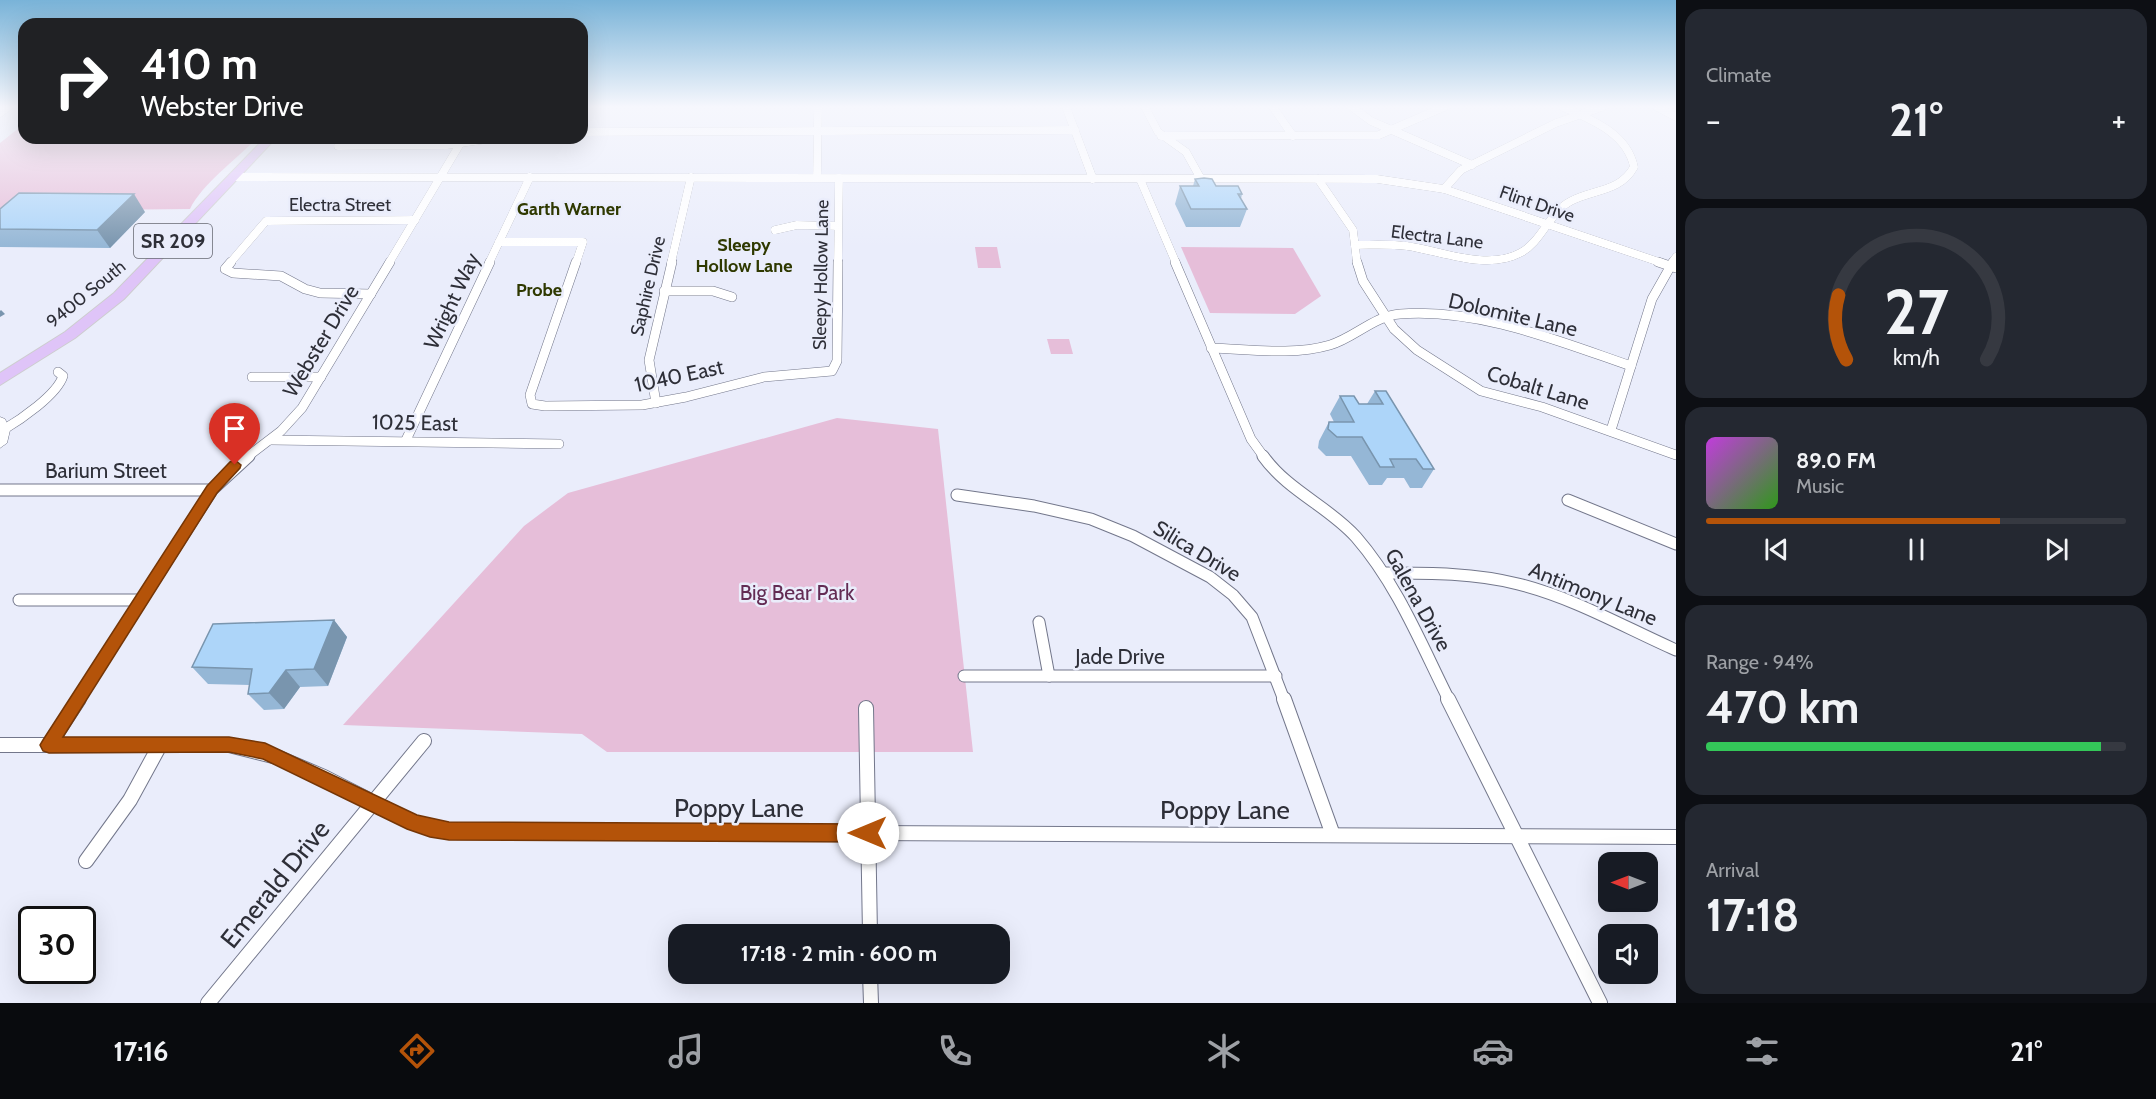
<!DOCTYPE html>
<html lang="en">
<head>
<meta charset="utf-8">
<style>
	:root { --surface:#171b24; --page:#242831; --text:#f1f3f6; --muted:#9ea1a6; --line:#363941; --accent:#b45309 }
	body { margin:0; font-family:Cabin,sans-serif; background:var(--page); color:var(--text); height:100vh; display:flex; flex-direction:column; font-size:22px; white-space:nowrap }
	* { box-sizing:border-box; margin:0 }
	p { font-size:20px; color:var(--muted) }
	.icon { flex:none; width:33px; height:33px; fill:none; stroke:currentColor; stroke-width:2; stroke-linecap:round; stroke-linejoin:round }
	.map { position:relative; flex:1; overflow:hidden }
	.sheet { display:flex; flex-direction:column; gap:9px; padding:9px; background:#0d0f14; width:480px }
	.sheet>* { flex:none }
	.banner { position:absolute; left:18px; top:18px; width:570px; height:126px; border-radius:18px; box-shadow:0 6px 24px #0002; background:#202124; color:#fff; overflow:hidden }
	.needle { width:39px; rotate:270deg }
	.fabs { position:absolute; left:1598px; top:852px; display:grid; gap:12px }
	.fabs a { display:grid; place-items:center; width:60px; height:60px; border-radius:12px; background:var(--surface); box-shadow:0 6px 24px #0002; font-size:30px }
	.speed { position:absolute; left:18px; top:906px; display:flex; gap:12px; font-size:30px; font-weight:700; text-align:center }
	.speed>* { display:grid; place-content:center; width:78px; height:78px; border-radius:50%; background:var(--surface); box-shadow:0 6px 24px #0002; line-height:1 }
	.speed .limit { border:3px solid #111; border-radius:9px; background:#fff; color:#111 }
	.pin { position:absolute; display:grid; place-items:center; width:51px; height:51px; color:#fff; margin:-62px -26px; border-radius:50% 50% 50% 0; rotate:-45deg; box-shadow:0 0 6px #0007 }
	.pin .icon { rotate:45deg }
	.me { position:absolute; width:66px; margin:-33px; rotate:270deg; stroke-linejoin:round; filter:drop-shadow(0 0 4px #0008) }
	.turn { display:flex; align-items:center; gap:21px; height:126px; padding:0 24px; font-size:27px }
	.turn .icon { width:78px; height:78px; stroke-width:2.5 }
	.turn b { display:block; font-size:42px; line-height:51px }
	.big { font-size:45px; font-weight:700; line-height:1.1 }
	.sheet .widget { flex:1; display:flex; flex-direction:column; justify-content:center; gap:9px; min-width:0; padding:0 21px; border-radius:18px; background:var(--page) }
	.sheet .dial { align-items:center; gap:0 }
	.dial svg { height:156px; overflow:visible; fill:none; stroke:var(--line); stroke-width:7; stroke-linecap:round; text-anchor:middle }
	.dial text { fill:var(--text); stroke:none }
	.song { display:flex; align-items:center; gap:18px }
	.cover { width:72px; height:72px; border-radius:9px; background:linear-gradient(135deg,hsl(290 70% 55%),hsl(110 70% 35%)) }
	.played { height:6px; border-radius:3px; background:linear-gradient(90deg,var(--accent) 70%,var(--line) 70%) }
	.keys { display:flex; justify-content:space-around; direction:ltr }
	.heat { display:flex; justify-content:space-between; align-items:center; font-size:33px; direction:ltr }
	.charge { height:9px; border-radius:4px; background:linear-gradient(90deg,#34c759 94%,var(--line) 0) }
	.trip { position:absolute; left:668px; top:924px; width:342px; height:60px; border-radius:18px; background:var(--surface); box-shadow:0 6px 24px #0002; font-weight:700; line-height:60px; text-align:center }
	.dock { display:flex; height:96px; justify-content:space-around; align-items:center; background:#090b0e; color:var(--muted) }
	.dock .icon { width:42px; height:42px }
	.dock .on { color:var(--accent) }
	.dock b { font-size:27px; color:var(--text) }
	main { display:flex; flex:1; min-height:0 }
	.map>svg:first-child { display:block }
	.green { fill:#e6bed9 }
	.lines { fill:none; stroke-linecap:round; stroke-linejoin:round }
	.minor-far3-casing { stroke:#73778b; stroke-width:8 }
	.minor-far2-casing { stroke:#73778b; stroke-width:10 }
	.minor-far1-casing { stroke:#73778b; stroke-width:13 }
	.minor-casing { stroke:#73778b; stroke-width:16 }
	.secondary-casing { stroke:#73778b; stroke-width:1 }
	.primary-casing { stroke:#cdcdcf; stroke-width:2 }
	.minor-far3 { stroke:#fff; stroke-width:8 }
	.minor-far2 { stroke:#fff; stroke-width:9 }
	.minor-far1 { stroke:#fff; stroke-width:11 }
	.minor { stroke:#fff; stroke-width:14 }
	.secondary { fill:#fff; fill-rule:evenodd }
	.primary { fill:#dfc4f8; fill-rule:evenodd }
	.wall { fill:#95b7d6 }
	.shaded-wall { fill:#7995ae }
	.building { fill:#add5f9; stroke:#7995ae; stroke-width:1.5 }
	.route { fill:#b45309; stroke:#753606; stroke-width:1.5 }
	.labels { text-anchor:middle; stroke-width:5; stroke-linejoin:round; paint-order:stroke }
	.far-street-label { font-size:18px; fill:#2e2f38; stroke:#eaedfb }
	.far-neighbourhood-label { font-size:18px; font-weight:bold; fill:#2f3900; stroke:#eaedfb }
	.shield { fill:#eaedfb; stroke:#666872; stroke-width:1.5 }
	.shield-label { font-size:20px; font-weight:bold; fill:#2e2f38 }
	.street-label { font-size:21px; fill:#2e2f38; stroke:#eaedfb }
	.park-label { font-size:21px; fill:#632c54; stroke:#eaedfb }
	.near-street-label { font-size:26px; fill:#2e2f38; stroke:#eaedfb }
</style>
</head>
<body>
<main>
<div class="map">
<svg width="1676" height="1003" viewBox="0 0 1676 1003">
	<rect width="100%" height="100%" fill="#eaedfb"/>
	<g class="green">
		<path d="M 24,124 L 24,138 L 257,138 C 237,159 202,184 190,209 L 0,211 L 0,143 Z"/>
		<polygon points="975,247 997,247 1001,268 978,268"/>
		<polygon points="1181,247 1293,248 1321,296 1295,314 1210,313"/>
		<polygon points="1047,339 1069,339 1073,354 1051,354"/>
		<polygon points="837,418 938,429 973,752 607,752 582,734 343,725 524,526 568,493"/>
	</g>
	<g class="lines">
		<g class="minor-far3-casing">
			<g id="minor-far3">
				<polyline points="1066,107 1093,179"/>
				<polyline points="1145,107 1158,132 1186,152 1201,179"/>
				<polyline points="1273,107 1293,136"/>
				<polyline points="1352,107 1371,121 1472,165"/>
				<polyline points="1657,107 1676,117"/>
				<polyline points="0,113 8,107"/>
				<polyline points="582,132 1075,130"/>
				<polyline points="1161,136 1379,135 1444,107"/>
				<polyline points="338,146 447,145 496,138"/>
				<polyline points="234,177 1377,179 1444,189 1662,263"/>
				<polyline points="817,178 818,107"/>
				<polyline points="1140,179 1176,263"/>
				<polyline points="1318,179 1353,230 1357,263"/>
				<polyline points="1444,189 1461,170 1556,123 1602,107"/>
				<polyline points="775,230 797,225 838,226"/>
				<polyline points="499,242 583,242 576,263"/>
				<path d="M 1356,245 C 1373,245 1390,244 1407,246 C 1442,251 1486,271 1520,253 C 1542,242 1549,212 1571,201 C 1594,189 1620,192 1634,167 C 1627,133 1592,120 1563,107"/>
				<polyline points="230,263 266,221 415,220"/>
				<polyline points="389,263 460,144"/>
				<polyline points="489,263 530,177"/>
				<polyline points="671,263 691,177"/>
				<polyline points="838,263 839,178"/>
				<polyline points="1672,263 1676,257"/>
			</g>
		</g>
		<g class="minor-far2-casing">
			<g id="minor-far2">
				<polyline points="231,262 225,269 233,273 281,276 305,289 320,293 371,294"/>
				<polyline points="576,262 530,395 532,404 545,406 642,405 686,397 764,377 832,371 837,361 838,262"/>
				<polyline points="1175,262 1251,439 1264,457"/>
				<polyline points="1357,262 1363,281 1394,329 1417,350 1481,391 1542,407 1676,455"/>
				<polyline points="1658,262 1676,268"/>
				<polyline points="664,291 713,291 732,297"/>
				<path d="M 1211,348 C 1249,349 1292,356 1330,345 C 1354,338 1374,316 1400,314 C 1479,308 1558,341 1631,366"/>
				<polyline points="252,377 321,377"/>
				<polyline points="656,403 649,360 672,262"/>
				<path d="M 3,430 C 20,420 57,395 63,376 L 58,372"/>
				<polyline points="1611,430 1652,299 1673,262"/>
				<polyline points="271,440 559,444"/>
				<polyline points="406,440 490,262"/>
				<polyline points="247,457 281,431 302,408 390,262"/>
			</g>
		</g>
		<g class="minor-far1-casing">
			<g id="minor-far1">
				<path d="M 1263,456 C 1288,491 1328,506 1356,537 C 1397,584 1421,644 1449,700"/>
				<polyline points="0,490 212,490"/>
				<polyline points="957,495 1034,506 1091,519 1133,536 1210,577 1233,595 1252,617 1284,700"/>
				<polyline points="1568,500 1676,544"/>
				<path d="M 1385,573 C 1430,573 1475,573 1518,584 C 1574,598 1624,627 1676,650"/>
				<polyline points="19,600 141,600"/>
				<polyline points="1039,622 1049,676"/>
				<polyline points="964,676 1276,676"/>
				<polyline points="78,700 212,490 249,456"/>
			</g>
		</g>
		<g class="minor-casing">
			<g id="minor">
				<polyline points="1284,699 1333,835"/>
				<polyline points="1448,699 1600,1003"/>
				<polyline points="866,708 870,934"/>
				<polyline points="0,745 229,745 277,757 324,777 414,823 449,831 1676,837"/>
				<polyline points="49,745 79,699"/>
				<polyline points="86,861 130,800 160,745"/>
				<polyline points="870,974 871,1003"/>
				<polyline points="208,1003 424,741"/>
			</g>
		</g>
		<g class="secondary-casing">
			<polygon id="secondary" points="0,417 5,419 10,430 7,443 0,448"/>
		</g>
		<g class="primary-casing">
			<polygon id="primary" points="265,138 276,138 124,299 75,338 0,385 0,373 65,332 114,293"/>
		</g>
		<use href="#minor-far3" class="minor-far3"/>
		<use href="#minor-far2" class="minor-far2"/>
		<use href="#minor-far1" class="minor-far1"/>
		<use href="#minor" class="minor"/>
		<use href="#secondary" class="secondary"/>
		<use href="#primary" class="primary"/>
	</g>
	<g class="wall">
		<polygon points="1195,179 1242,194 1241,199 1247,209 1240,227 1186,227 1175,204 1180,186 1193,186"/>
		<polygon points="0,209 145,212 110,248 0,247"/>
		<polygon points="1375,391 1434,469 1422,488 1410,488 1404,478 1387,478 1382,485 1369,485 1351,456 1326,456 1318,448 1319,441 1329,422 1334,422 1330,414 1340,396 1359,404 1367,404"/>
		<polygon points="334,620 347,637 328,686 300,687 284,709 264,710 248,694 250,685 208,684 192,667"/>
	</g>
	<g class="shaded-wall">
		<polygon points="134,194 145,212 110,248 97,230"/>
		<polygon points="1,310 5,314 0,317 0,311"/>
		<polygon points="334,620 347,637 328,686 314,669"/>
		<polygon points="286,670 300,687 284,709 269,693"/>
	</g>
	<g class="building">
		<polygon points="1204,178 1212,179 1216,186 1238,186 1242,194 1238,194 1247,209 1191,209 1180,186 1199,186 1195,179"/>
		<polygon points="19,193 134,194 97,230 0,229 0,209"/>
		<polygon points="1375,391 1386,391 1434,469 1423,469 1416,459 1390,459 1394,467 1380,467 1362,437 1337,437 1328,429 1329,422 1354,422 1340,396 1354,396 1359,404 1383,404"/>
		<polygon points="334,620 314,669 286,670 269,693 248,694 252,669 192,667 213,624"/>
	</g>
	<linearGradient id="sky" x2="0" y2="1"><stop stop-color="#79b3d8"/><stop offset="0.43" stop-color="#f6f7fd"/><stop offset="1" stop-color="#f6f7fd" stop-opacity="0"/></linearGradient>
	<rect width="1676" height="248" fill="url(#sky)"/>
	<polygon class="route" points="235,460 241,465 240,468 217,493 63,737 229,737 265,743 417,815 449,822 868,824 874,826 877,833 874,839 868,842 449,840 430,837 407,829 263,759 229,752 49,753 43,751 40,745 43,740 207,486 230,462"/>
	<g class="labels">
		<g class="far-street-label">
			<text transform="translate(1537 204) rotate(19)" y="6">Flint Drive</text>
			<text x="340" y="211">Electra Street</text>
			<text transform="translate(1437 237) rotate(7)" y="6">Electra Lane</text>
			<text transform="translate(821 275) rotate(-89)" y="6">Sleepy Hollow Lane</text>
			<text transform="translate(648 286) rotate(-77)" y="6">Saphire Drive</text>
			<text transform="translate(86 294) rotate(-39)" y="6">9400 South</text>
		</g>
		<g class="far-neighbourhood-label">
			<text x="569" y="215">Garth Warner</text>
			<text x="744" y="251">Sleepy<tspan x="744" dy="21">Hollow Lane</tspan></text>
			<text x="539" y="296">Probe</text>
		</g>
		<rect class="shield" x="134" y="224" width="78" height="34" rx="4.5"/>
		<g class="shield-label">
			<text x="173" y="248">SR 209</text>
		</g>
		<g class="street-label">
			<text transform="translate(452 301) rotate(-65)" y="7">Wright Way</text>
			<text transform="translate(1513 315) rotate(13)" y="7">Dolomite Lane</text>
			<text transform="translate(321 341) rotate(-59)" y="7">Webster Drive</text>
			<text transform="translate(679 376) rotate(-12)" y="7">1040 East</text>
			<text transform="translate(1538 388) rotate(17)" y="7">Cobalt Lane</text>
			<text transform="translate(415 423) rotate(1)" y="7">1025 East</text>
			<text x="106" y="478">Barium Street</text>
			<text transform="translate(1197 551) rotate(31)" y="7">Silica Drive</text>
			<text transform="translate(1593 594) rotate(22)" y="7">Antimony Lane</text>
			<text transform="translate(1418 600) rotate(61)" y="7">Galena Drive</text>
			<text x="1120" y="664">Jade Drive</text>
		</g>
		<g class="park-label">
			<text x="797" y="600">Big Bear Park</text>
		</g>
		<g class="near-street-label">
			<text x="739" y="817">Poppy Lane</text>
			<text x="1225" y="819">Poppy Lane</text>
			<text transform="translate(275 884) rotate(-51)" y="9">Emerald Drive</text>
		</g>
	</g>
</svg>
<div class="fabs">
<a><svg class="needle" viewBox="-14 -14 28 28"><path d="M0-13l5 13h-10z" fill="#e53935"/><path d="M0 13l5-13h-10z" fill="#9ea1a6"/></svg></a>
<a><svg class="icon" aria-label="sound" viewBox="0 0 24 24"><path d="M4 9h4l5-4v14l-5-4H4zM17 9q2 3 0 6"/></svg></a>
</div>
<div class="speed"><div class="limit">30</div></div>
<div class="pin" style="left:235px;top:465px;background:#d93025"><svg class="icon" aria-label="arrive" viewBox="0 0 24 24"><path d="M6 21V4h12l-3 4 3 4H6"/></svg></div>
<svg class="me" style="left:868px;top:833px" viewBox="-20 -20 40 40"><circle r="19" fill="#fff"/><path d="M0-13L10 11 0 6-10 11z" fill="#b45309"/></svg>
<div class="trip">17:18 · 2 min · 600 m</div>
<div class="banner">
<div class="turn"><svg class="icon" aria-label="right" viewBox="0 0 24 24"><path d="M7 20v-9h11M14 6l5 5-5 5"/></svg><div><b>410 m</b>Webster Drive</div></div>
</div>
</div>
<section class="sheet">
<div class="widget"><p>Climate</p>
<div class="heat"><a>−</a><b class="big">21°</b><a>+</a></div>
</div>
<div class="widget dial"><svg viewBox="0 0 100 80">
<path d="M14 69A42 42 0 1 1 86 69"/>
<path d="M14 69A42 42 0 0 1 10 36" stroke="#b45309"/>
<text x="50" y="56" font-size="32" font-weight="700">27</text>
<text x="50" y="72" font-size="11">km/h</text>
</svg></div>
<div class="widget">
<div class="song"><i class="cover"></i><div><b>89.0 FM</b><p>Music</p></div></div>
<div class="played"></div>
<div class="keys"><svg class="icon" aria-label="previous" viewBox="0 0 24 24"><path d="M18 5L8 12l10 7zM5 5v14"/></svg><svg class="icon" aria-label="pause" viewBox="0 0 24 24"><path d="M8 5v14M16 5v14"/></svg><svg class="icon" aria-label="next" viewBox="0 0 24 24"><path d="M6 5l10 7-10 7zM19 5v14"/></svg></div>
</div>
<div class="widget"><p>Range · 94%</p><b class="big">470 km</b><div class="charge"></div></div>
<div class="widget"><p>Arrival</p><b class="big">17:18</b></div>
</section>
</main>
<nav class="dock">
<b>17:16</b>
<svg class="icon on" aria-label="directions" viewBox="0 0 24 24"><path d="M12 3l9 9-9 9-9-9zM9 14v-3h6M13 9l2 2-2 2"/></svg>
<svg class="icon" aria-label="music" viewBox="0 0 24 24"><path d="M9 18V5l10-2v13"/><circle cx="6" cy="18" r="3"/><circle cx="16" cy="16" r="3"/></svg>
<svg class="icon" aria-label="phone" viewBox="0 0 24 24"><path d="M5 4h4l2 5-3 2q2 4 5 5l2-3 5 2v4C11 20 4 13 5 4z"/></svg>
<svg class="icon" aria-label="climate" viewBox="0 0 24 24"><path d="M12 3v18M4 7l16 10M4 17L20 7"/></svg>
<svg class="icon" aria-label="car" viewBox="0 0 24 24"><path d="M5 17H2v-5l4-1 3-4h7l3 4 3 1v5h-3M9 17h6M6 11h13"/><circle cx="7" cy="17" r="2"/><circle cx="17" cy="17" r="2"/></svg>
<svg class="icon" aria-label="filters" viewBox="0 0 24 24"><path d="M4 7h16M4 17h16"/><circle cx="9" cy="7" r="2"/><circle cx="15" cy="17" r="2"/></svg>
<b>21°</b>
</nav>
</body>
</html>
